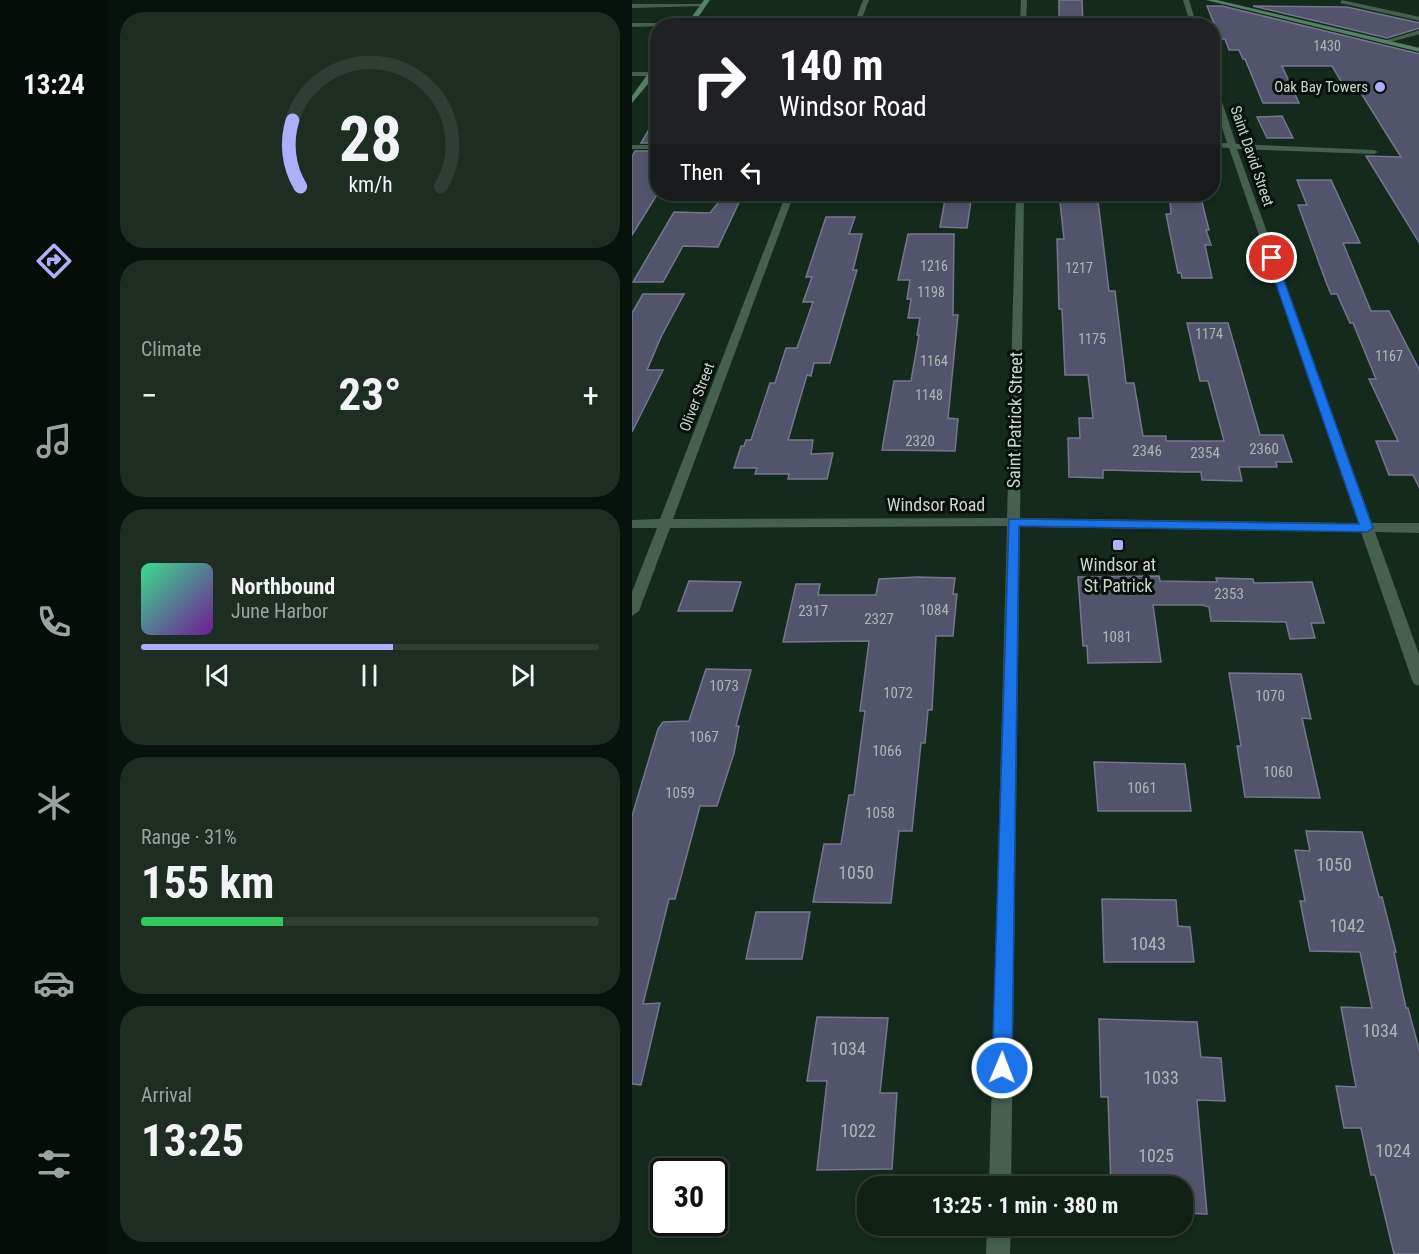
<!DOCTYPE html>
<html lang="en">
<head>
<meta charset="utf-8">
<style>
	:root { --surface:#0f2015; --page:#1d2d22; --text:#f1f3f6; --muted:#9ba3a0; --line:#2f3e34; --accent:#acaffb }
	body { margin:0; font-family:"Roboto Condensed",sans-serif; background:var(--page); color:var(--text); height:100vh; display:flex; flex-direction:column; font-size:22px; white-space:nowrap }
	* { box-sizing:border-box; margin:0 }
	p { font-size:20px; color:var(--muted) }
	.icon { flex:none; width:33px; height:33px; fill:none; stroke:currentColor; stroke-width:2; stroke-linecap:round; stroke-linejoin:round }
	.map { position:relative; flex:1; overflow:hidden }
	.panel { display:flex; flex-direction:column; gap:12px; padding:12px; background:#08120c; width:524px }
	.panel>* { flex:none }
	.top-card { position:absolute; left:18px; top:18px; width:570px; height:183px; border-radius:24px; box-shadow:0 3px 9px #0003,0 0 0 2px var(--line); background:#202124; color:#fff; overflow:hidden }
	.speed { position:absolute; left:18px; top:1158px; display:flex; gap:12px; font-size:30px; font-weight:700; text-align:center }
	.speed>* { display:grid; place-content:center; width:78px; height:78px; border-radius:50%; background:var(--surface); box-shadow:0 3px 9px #0003,0 0 0 2px var(--line); line-height:1 }
	.speed .limit { border:3px solid #111; border-radius:9px; background:#fff; color:#111 }
	.pin { position:absolute; display:grid; place-items:center; width:51px; height:51px; color:#fff; margin:-26px; border:3px solid #fff; border-radius:50%; box-shadow:0 2px 6px #0007 }
	.me { position:absolute; width:66px; margin:-33px; rotate:1deg; stroke-linejoin:round; filter:drop-shadow(0 0 4px #0008) }
	.turn { display:flex; align-items:center; gap:21px; height:126px; padding:0 30px; font-size:27px }
	.turn .icon { width:78px; height:78px; stroke-width:2.5 }
	.turn b { display:block; font-size:42px; line-height:51px }
	.then { display:flex; align-items:center; height:57px; padding:0 30px; background:#0003; gap:12px; font-size:22px }
	.big { font-size:45px; font-weight:700; line-height:1.1 }
	.panel .card { flex:1; display:flex; flex-direction:column; justify-content:center; gap:9px; min-width:0; padding:0 21px; border-radius:24px; background:var(--page) }
	.panel .dial { align-items:center; gap:0 }
	.dial svg { height:156px; overflow:visible; fill:none; stroke:var(--line); stroke-width:7; stroke-linecap:round; text-anchor:middle }
	.dial text { fill:var(--text); stroke:none }
	.song { display:flex; align-items:center; gap:18px }
	.cover { width:72px; height:72px; border-radius:9px; background:linear-gradient(135deg,hsl(150 70% 55%),hsl(280 70% 35%)) }
	.played { height:6px; border-radius:3px; background:linear-gradient(90deg,var(--accent) 55%,var(--line) 55%) }
	.keys { display:flex; justify-content:space-around; direction:ltr }
	.heat { display:flex; justify-content:space-between; align-items:center; font-size:33px; direction:ltr }
	.charge { height:9px; border-radius:4px; background:linear-gradient(90deg,#34c759 31%,var(--line) 0) }
	.trip { position:absolute; left:225px; top:1176px; width:336px; height:60px; border-radius:24px; background:var(--surface); box-shadow:0 3px 9px #0003,0 0 0 2px var(--line); font-weight:700; line-height:60px; text-align:center }
	main { display:flex; flex:1; min-height:0 }
	.tab-bar { display:flex; flex-direction:column; width:108px; justify-content:space-around; align-items:center; background:#060d08; color:var(--muted) }
	.tab-bar .icon { width:42px; height:42px }
	.tab-bar .on { color:var(--accent) }
	.tab-bar b { font-size:27px; color:var(--text) }
	.map>svg:first-child { display:block }
	.building { fill:#52546b; stroke:#74768e; stroke-width:1.5 }
	.lines { fill:none; stroke-linecap:round; stroke-linejoin:round }
	.lane { fill:#45604f; fill-rule:evenodd }
	.street { fill:#45604f; fill-rule:evenodd }
	.secondary { fill:#568166; fill-rule:evenodd }
	.route { fill:#1a73e8; stroke:#114b97; stroke-width:1.5 }
	.poi-dot { fill:#acaffb; stroke:#07100a; stroke-width:2 }
	.labels { text-anchor:middle; stroke-width:6; stroke-linejoin:round; paint-order:stroke }
	.far-number-label { font-size:14px; fill:#acb6b5 }
	.far-poi-label { font-size:15px; fill:#cad7ce; stroke:#07100a; text-anchor:end }
	.far-street-label { font-size:15px; fill:#cad7ce; stroke:#07100a }
	.number-label { font-size:15px; fill:#acb6b5 }
	.street-label { font-size:18px; fill:#cad7ce; stroke:#07100a }
	.poi-label { font-size:18px; fill:#cad7ce; stroke:#07100a }
	.near-number-label { font-size:18px; fill:#acb6b5 }
</style>
</head>
<body>
<main>
<nav class="tab-bar">
<b>13:24</b>
<svg class="icon on" aria-label="directions" viewBox="0 0 24 24"><path d="M12 3l9 9-9 9-9-9zM9 14v-3h6M13 9l2 2-2 2"/></svg>
<svg class="icon" aria-label="music" viewBox="0 0 24 24"><path d="M9 18V5l10-2v13"/><circle cx="6" cy="18" r="3"/><circle cx="16" cy="16" r="3"/></svg>
<svg class="icon" aria-label="phone" viewBox="0 0 24 24"><path d="M5 4h4l2 5-3 2q2 4 5 5l2-3 5 2v4C11 20 4 13 5 4z"/></svg>
<svg class="icon" aria-label="climate" viewBox="0 0 24 24"><path d="M12 3v18M4 7l16 10M4 17L20 7"/></svg>
<svg class="icon" aria-label="car" viewBox="0 0 24 24"><path d="M5 17H2v-5l4-1 3-4h7l3 4 3 1v5h-3M9 17h6M6 11h13"/><circle cx="7" cy="17" r="2"/><circle cx="17" cy="17" r="2"/></svg>
<svg class="icon" aria-label="filters" viewBox="0 0 24 24"><path d="M4 7h16M4 17h16"/><circle cx="9" cy="7" r="2"/><circle cx="15" cy="17" r="2"/></svg>
</nav>
<section class="panel">
<div class="card dial"><svg viewBox="0 0 100 80">
<path d="M14 69A42 42 0 1 1 86 69"/>
<path d="M14 69A42 42 0 0 1 10 35" stroke="#acaffb"/>
<text x="50" y="56" font-size="32" font-weight="700">28</text>
<text x="50" y="72" font-size="11">km/h</text>
</svg></div>
<div class="card"><p>Climate</p>
<div class="heat"><a>−</a><b class="big">23°</b><a>+</a></div>
</div>
<div class="card">
<div class="song"><i class="cover"></i><div><b>Northbound</b><p>June Harbor</p></div></div>
<div class="played"></div>
<div class="keys"><svg class="icon" aria-label="previous" viewBox="0 0 24 24"><path d="M18 5L8 12l10 7zM5 5v14"/></svg><svg class="icon" aria-label="pause" viewBox="0 0 24 24"><path d="M8 5v14M16 5v14"/></svg><svg class="icon" aria-label="next" viewBox="0 0 24 24"><path d="M6 5l10 7-10 7zM19 5v14"/></svg></div>
</div>
<div class="card"><p>Range · 31%</p><b class="big">155 km</b><div class="charge"></div></div>
<div class="card"><p>Arrival</p><b class="big">13:25</b></div>
</section>
<div class="map">
<svg width="788" height="1254" viewBox="0 0 788 1254">
	<rect width="100%" height="100%" fill="#142a1c"/>
	<g class="building">
		<polygon points="427,0 450,0 451,22 427,22"/>
		<polygon points="575,6 590,6 788,54 788,244 734,156 769,157 729,93 716,93 700,66 650,66 667,103 631,103 613,59 611,59 607,50 597,50 593,39 588,39"/>
		<polygon points="621,6 715,7 788,23 788,28 755,38"/>
		<polygon points="26,114 26,143 9,143"/>
		<polygon points="650,116 661,138 635,138 625,117"/>
		<polygon points="3,151 26,151 26,193 0,235 0,157"/>
		<polygon points="665,180 699,180 728,243 711,243 739,311 757,311 788,371 788,489 781,475 757,475 744,441 766,441 737,379 744,379 721,323 718,323 705,294 699,294 694,282 666,205 675,205"/>
		<polygon points="93,194 111,194 86,247 51,246 31,282 1,282 42,212 78,213"/>
		<polygon points="314,194 340,194 335,228 308,227"/>
		<polygon points="544,194 568,194 577,230 574,230 579,245 573,245 580,278 550,278 549,273 546,273 534,214 539,214 538,202 546,202"/>
		<polygon points="460,197 460,201 466,201 477,291 483,291 494,383 502,383 511,436 534,436 534,441 592,441 576,381 568,381 555,323 596,323 628,435 651,435 660,462 644,462 645,467 607,467 610,481 570,480 569,472 553,472 471,470 471,478 437,477 436,438 448,438 447,418 461,418 456,375 433,375 430,309 427,309 425,239 432,239 428,202 434,202 434,198"/>
		<polygon points="194,217 223,217 217,234 230,234 221,270 225,270 198,363 182,363 179,376 175,375 156,440 181,440 179,454 201,453 195,479 156,479 157,474 123,474 125,468 102,468 109,446 112,446 114,440 119,440 138,383 143,383 154,348 165,348 181,302 171,302 180,277 174,277"/>
		<polygon points="276,234 322,234 321,315 326,315 316,418 326,419 323,451 250,450 262,381 279,381 287,335 285,335 288,318 276,318 279,299 275,299 278,280 266,280"/>
		<polygon points="11,294 52,294 29,337 15,370 31,370 0,432 0,313"/>
		<polygon points="527,576 528,581 585,582 584,578 621,579 622,583 680,582 692,623 679,623 683,638 658,639 654,622 579,621 577,607 570,605 521,605 529,662 456,663 455,646 451,646 446,577"/>
		<polygon points="285,577 323,578 321,594 325,594 321,636 304,636 300,710 296,710 293,743 289,743 280,831 267,831 259,903 181,902 192,844 209,844 217,795 222,795 233,711 228,711 237,641 151,642 164,584 188,584 186,595 244,595 247,579"/>
		<polygon points="57,581 109,582 100,611 46,611"/>
		<polygon points="74,669 119,670 104,726 107,726 102,753 85,806 68,806 43,899 37,899 11,1004 28,1003 9,1085 0,1084 0,816 26,729 31,722 57,721"/>
		<polygon points="597,673 669,674 679,719 670,718 688,798 613,797 605,746 609,746"/>
		<polygon points="462,762 553,764 559,811 466,811"/>
		<polygon points="674,831 730,832 747,897 750,897 764,952 762,952 774,1008 776,1008 788,1053 788,1254 762,1254 743,1175 739,1175 729,1128 712,1128 704,1086 724,1087 709,1007 740,1008 728,952 678,951 668,901 673,901 663,850 678,851"/>
		<polygon points="470,899 544,900 546,926 558,927 562,962 472,962"/>
		<polygon points="124,912 178,912 170,959 114,959"/>
		<polygon points="185,1017 256,1018 248,1093 265,1093 260,1169 185,1170 195,1081 175,1081"/>
		<polygon points="467,1019 565,1022 569,1057 589,1058 593,1101 565,1100 575,1214 550,1213 550,1186 479,1186 476,1097 469,1097"/>
	</g>
	<g class="lines">
		<g class="lane">
			<polygon points="710,0 788,17 788,21 708,3"/>
			<polygon points="0,4 70,4 73,6 0,8"/>
			<polygon points="0,23 57,23 60,25 0,27"/>
		</g>
		<g class="street">
			<polygon points="231,0 237,0 227,26 221,26"/>
			<polygon points="389,0 395,0 394,26 388,26"/>
			<polygon points="551,0 557,0 565,26 559,26"/>
			<polygon points="788,30 788,34 755,43 752,41"/>
			<polygon points="0,72 20,72 24,74 20,76 0,76"/>
			<polygon points="580,82 584,84 604,144 742,150 746,152 742,154 605,149 740,523 788,523 788,533 743,532 788,657 788,686 782,684 780,680 729,532 388,527 379,1186 357,1186 375,526 38,528 7,611 0,616 0,592 25,528 0,528 0,520 28,519 154,194 162,194 41,519 375,518 384,194 392,194 388,518 726,523 597,148 580,147 580,143 595,143 580,97"/>
			<rect x="0" y="145" width="26" height="4"/>
			<polygon points="355,1226 379,1226 378,1254 354,1254"/>
		</g>
		<g class="secondary">
			<polygon points="72,0 78,0 60,26 53,26"/>
			<polygon points="574,0 585,0 788,48 788,52"/>
			<polygon points="23,64 26,64 26,72 0,103 0,96"/>
		</g>
	</g>
	<polygon class="route" points="636,256 644,258 741,528 735,532 387,526 380,1068 377,1075 370,1078 363,1075 360,1068 377,519 727,524 635,258"/>
	<g class="poi-dot">
		<circle cx="748" cy="87" r="6"/>
		<rect x="480" y="539" width="12" height="12" rx="3"/>
	</g>
	<g class="labels">
		<g class="far-number-label">
			<text x="695" y="51">1430</text>
			<text x="302" y="271">1216</text>
			<text x="447" y="273">1217</text>
			<text x="299" y="297">1198</text>
			<text x="577" y="339">1174</text>
			<text x="460" y="344">1175</text>
			<text x="757" y="361">1167</text>
			<text x="302" y="366">1164</text>
			<text x="297" y="400">1148</text>
		</g>
		<g class="far-poi-label">
			<text x="736" y="92">Oak Bay Towers</text>
		</g>
		<g class="far-street-label">
			<text transform="translate(620 156) rotate(71)" y="5">Saint David Street</text>
			<text transform="translate(65 397) rotate(-69)" y="5">Oliver Street</text>
		</g>
		<g class="number-label">
			<text x="288" y="446">2320</text>
			<text x="632" y="454">2360</text>
			<text x="515" y="456">2346</text>
			<text x="573" y="458">2354</text>
			<text x="597" y="599">2353</text>
			<text x="302" y="615">1084</text>
			<text x="181" y="616">2317</text>
			<text x="247" y="624">2327</text>
			<text x="485" y="642">1081</text>
			<text x="92" y="691">1073</text>
			<text x="266" y="698">1072</text>
			<text x="638" y="701">1070</text>
			<text x="72" y="742">1067</text>
			<text x="255" y="756">1066</text>
			<text x="646" y="777">1060</text>
			<text x="510" y="793">1061</text>
			<text x="48" y="798">1059</text>
			<text x="248" y="818">1058</text>
		</g>
		<g class="street-label">
			<text transform="translate(383 420) rotate(-89)" y="6">Saint Patrick Street</text>
			<text x="304" y="511">Windsor Road</text>
		</g>
		<g class="poi-label">
			<text x="486" y="571">Windsor at<tspan x="486" dy="21">St Patrick</tspan></text>
		</g>
		<g class="near-number-label">
			<text x="702" y="871">1050</text>
			<text x="224" y="879">1050</text>
			<text x="715" y="932">1042</text>
			<text x="516" y="950">1043</text>
			<text x="748" y="1037">1034</text>
			<text x="216" y="1055">1034</text>
			<text x="529" y="1084">1033</text>
			<text x="226" y="1137">1022</text>
			<text x="761" y="1157">1024</text>
			<text x="524" y="1162">1025</text>
		</g>
	</g>
</svg>
<div class="speed"><div class="limit">30</div></div>
<div class="pin" style="left:640px;top:258px;background:#d93025"><svg class="icon" aria-label="arrive" viewBox="0 0 24 24"><path d="M6 21V4h12l-3 4 3 4H6"/></svg></div>
<svg class="me" style="left:370px;top:1068px" viewBox="-20 -20 40 40"><circle r="17" fill="#1a73e8" stroke="#fff" stroke-width="3"/><path d="M0-11L8 9 0 5-8 9z" fill="#fff"/></svg>
<div class="trip">13:25 · 1 min · 380 m</div>
<div class="top-card">
<div class="turn"><svg class="icon" aria-label="right" viewBox="0 0 24 24"><path d="M7 20v-9h11M14 6l5 5-5 5"/></svg><div><b>140 m</b>Windsor Road</div></div>
<div class="then">Then<svg class="icon" aria-label="left" viewBox="0 0 24 24"><path d="M17 20v-9H6M10 6l-5 5 5 5"/></svg></div>
</div>
</div>
</main>
</body>
</html>
